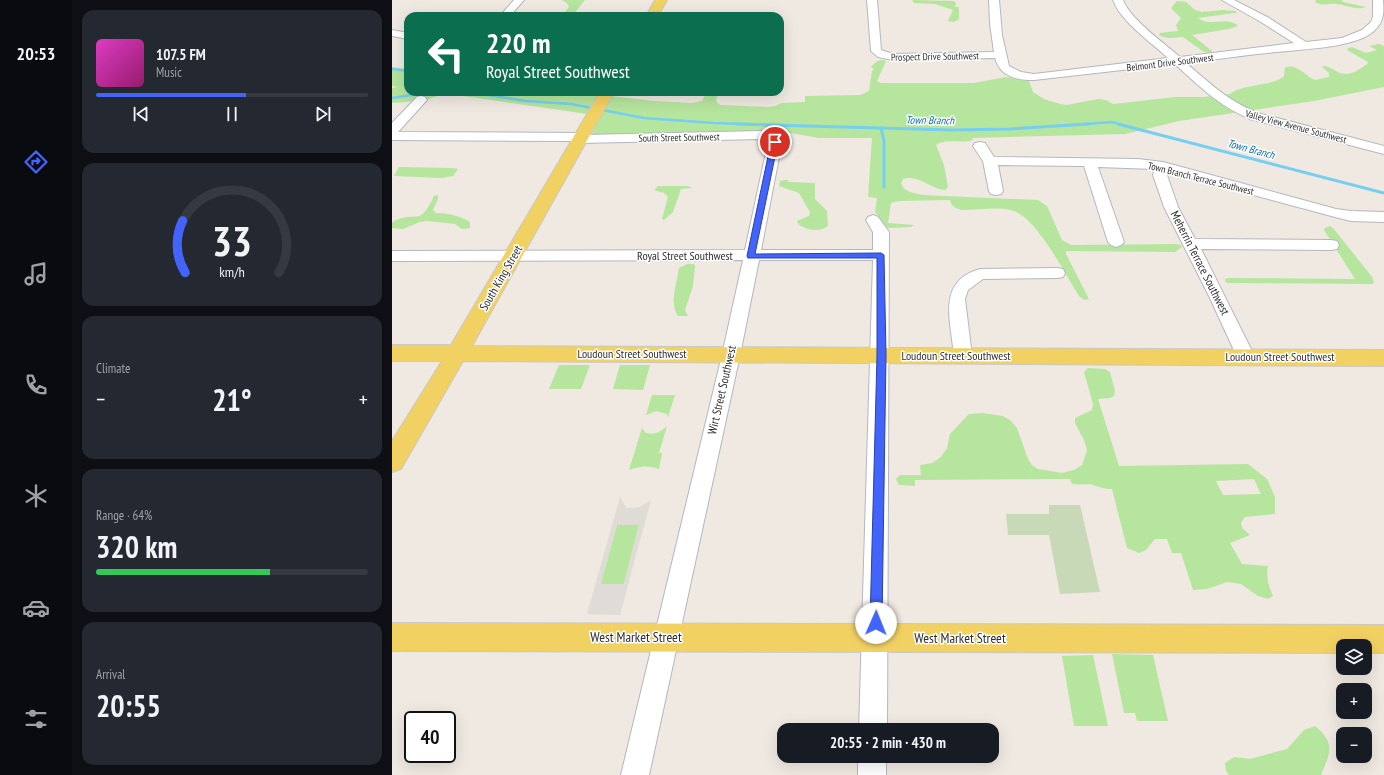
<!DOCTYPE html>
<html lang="en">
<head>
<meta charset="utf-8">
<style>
	:root { --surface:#171b24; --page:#242831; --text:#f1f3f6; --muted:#9ea1a6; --line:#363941; --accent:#4264fb }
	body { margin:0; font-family:"PT Sans Narrow",sans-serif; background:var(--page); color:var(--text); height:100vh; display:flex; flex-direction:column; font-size:15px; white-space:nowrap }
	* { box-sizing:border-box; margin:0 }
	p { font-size:13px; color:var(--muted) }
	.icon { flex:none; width:22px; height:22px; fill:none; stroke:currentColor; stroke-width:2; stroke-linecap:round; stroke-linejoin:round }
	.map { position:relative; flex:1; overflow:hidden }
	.details { display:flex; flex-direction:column; gap:10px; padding:10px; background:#0d0f14; width:320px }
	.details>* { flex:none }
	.banner { position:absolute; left:12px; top:12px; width:380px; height:84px; border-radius:12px; box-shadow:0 4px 16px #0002; background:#0b6e4f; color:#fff; overflow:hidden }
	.controls { position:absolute; left:944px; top:639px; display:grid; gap:8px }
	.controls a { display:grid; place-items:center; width:36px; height:36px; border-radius:8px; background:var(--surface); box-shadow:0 4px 16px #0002; font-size:20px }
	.speed { position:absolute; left:12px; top:711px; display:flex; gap:8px; font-size:20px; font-weight:700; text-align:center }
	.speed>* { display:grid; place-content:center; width:52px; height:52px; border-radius:50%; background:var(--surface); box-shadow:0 4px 16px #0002; line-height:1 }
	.speed .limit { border:2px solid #111; border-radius:6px; background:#fff; color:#111 }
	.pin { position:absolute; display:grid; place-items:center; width:34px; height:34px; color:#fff; margin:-17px; border:2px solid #fff; border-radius:50%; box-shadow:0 1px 4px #0007 }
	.me { position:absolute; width:44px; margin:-22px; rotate:1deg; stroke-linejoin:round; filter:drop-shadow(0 0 3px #0008) }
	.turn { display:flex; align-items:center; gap:14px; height:84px; padding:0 16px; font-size:18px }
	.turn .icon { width:52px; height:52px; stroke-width:2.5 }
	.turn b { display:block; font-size:28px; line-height:34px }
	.big { font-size:30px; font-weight:600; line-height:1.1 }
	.details .tile { flex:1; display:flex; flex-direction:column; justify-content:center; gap:6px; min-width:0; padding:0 14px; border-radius:12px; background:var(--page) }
	.details .dial { align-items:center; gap:0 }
	.dial svg { height:104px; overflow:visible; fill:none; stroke:var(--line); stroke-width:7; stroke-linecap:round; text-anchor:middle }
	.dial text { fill:var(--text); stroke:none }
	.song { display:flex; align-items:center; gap:12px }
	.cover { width:48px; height:48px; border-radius:6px; background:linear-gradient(135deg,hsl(310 70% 55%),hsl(320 70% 35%)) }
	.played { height:4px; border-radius:2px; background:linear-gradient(90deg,var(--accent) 55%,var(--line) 55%) }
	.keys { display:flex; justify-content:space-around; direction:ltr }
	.heat { display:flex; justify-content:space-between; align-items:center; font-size:22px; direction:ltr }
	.charge { height:6px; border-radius:3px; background:linear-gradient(90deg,#34c759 64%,var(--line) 0) }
	.trip { position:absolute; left:385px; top:723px; width:222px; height:40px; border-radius:12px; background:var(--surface); box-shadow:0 4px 16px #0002; font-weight:600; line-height:40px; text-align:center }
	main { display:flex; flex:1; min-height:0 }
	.dock { display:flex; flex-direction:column; width:72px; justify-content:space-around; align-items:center; background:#090b0e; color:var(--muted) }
	.dock .icon { width:28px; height:28px }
	.dock .selected { color:var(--accent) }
	.dock b { font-size:18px; color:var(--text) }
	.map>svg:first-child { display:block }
	.green { fill:#b6e59e; fill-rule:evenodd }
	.cemetery { fill:#c8d9b8 }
	.plaza { fill:#dfdcd8; fill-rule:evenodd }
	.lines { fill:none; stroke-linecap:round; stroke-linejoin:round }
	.stream-far1 { stroke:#75cff0; stroke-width:2.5 }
	.stream { stroke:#75cff0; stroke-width:3 }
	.minor-casing { stroke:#b4b7c1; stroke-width:2 }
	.major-casing { stroke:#c9c9c9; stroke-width:2 }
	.minor { fill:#fff; fill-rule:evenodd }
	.major { fill:#f2d163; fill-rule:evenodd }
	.route { fill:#4264fb; stroke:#2b41a3 }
	.labels { text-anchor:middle; stroke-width:3; stroke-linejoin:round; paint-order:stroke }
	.far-street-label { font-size:10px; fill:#2e2e2e; stroke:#fff }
	.far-water-label { font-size:11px; font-style:italic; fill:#0d6fa3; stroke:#fff }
	.street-label { font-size:12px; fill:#2e2e2e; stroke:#fff }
	.near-street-label { font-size:14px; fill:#2e2e2e; stroke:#fff }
</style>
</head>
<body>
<main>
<nav class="dock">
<b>20:53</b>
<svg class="icon selected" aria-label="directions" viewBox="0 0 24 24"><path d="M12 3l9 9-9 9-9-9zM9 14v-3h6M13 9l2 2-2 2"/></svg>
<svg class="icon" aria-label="music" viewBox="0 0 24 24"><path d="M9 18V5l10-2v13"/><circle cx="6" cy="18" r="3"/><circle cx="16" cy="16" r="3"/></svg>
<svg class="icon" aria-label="phone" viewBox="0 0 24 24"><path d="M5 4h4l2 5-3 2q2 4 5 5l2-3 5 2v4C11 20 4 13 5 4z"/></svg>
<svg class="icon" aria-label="climate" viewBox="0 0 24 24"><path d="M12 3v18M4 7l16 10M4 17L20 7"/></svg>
<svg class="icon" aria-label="car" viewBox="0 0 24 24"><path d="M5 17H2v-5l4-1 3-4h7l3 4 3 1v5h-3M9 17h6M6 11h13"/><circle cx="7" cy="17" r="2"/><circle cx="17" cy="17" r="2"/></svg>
<svg class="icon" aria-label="filters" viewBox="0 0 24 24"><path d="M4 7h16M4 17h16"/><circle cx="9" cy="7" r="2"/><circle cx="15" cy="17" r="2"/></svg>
</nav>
<section class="details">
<div class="tile">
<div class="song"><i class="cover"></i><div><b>107.5 FM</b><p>Music</p></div></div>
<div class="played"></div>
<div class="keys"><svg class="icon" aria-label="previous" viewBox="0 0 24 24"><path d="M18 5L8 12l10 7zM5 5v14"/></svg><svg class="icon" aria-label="pause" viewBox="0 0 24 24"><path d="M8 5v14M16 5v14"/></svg><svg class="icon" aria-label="next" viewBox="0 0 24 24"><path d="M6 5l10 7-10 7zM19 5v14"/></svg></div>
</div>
<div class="tile dial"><svg viewBox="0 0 100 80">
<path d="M14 69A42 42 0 1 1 86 69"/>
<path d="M14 69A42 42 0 0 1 12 29" stroke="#4264fb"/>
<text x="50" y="56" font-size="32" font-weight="700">33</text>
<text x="50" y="72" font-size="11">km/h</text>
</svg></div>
<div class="tile"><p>Climate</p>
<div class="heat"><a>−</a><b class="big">21°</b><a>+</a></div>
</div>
<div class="tile"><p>Range · 64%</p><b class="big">320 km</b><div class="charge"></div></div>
<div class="tile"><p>Arrival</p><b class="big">20:55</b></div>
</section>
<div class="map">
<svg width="992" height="775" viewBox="0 0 992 775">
	<rect width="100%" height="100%" fill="#efe9e1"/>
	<g class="green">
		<polygon points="170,0 193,0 182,14 183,16 170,16 177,7 175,3"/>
		<polygon points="520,0 562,1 564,3 563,7 567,7 567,19 562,22 556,21 561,10 543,4 522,3"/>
		<path d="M 924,0 L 950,0 L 951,2 L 974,7 C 966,11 954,5 945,4 C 937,3 931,7 923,2 Z"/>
		<path d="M 785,1 L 794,2 L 803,10 L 810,12 L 831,10 L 843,11 L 845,12 L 843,13 L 806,18 C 818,28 834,15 846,26 L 837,29 L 800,35 L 820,51 L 819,53 L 812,52 L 791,37 C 783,37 775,40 767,35 L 768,33 L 786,31 L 784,25 L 789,18 L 779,8 Z"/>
		<path d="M 987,44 L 992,46 L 992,87 L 922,101 L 787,121 L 733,134 L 580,138 L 581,140 C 570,144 554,138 544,145 L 552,165 L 556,187 L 553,190 C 537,189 528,174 511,179 L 509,183 C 511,192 522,193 531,195 L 646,200 L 655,206 L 670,240 L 679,245 L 784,244 L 789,245 L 790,247 L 783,252 L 674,251 L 674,254 L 697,299 L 692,300 L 687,296 C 673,274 646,220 622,211 C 607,206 586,210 570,210 C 563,208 560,207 558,200 L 507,201 L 499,203 L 496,223 L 522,225 L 519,227 L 495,228 L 483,212 L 485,198 L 476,197 L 480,138 L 427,138 L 387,131 L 384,128 L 372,128 L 369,132 L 203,136 L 200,134 L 209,116 L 50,93 C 41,101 13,102 0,103 L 0,88 L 6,87 L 0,86 L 0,67 L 16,69 L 16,92 L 185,92 L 262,101 L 300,103 L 310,101 L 315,92 L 326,92 L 324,101 L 328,105 L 375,107 L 383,106 L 390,103 L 413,102 L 413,96 L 468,95 L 477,91 L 480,71 L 482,69 L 479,67 C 483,63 487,58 494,61 L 485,81 L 489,83 L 582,83 L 614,77 L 637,81 L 641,92 L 652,99 L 668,104 L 675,105 L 706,99 L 714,100 L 721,104 L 784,97 L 812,97 L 838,94 C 850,84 880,87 892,76 L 893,68 C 904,62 913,76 923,80 L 937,77 L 937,73 L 930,67 L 933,66 C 939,67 943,71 948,73 C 958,77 968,69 975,64 L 976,62 L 955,50 L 956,48 L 960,47 L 974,53 L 985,50 L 977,46 Z"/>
		<polygon points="7,167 60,168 66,169 61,176 49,178 2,176"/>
		<path d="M 392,180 L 396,180 L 396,182 L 423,183 L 423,199 L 435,211 L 436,226 C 425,233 417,230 407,225 L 405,221 L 417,216 L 418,212 L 407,193 L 387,186 L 388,181 Z"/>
		<polygon points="266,186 295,186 301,188 289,189 281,212 272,220 270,219 276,197 272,193 262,190"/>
		<path d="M 46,195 L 46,199 L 41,210 L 44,213 C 56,213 68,216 78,222 L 78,228 L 70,229 L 63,224 L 35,221 L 28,222 L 11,229 L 0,228 L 0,223 L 2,221 C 26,210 27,228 42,196 Z"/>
		<polygon points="938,226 942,229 980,277 982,282 981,284 835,283 833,281 833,279 837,278 963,279 932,230 933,228"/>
		<path d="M 295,264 L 302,264 L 303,266 L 301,286 L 293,310 L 296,316 L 286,316 C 277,304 285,282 287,268 Z"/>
		<polygon points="167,365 198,365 189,389 157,389"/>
		<polygon points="228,365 258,365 251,390 221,389"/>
		<path d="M 696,368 L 713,369 L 718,372 L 723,391 L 722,396 L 718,398 L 706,399 L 727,466 L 856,464 L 875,479 L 883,497 L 883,514 L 853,517 L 849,523 L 850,528 L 858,535 L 838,543 L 850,564 L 876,566 C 874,577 876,585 881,596 L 876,599 L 866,596 L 849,584 L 835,582 L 815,589 L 801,590 L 789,553 L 780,553 L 775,539 L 763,539 L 754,550 L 747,553 L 735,548 L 720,489 C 713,489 710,488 704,486 C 696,483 687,485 680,484 L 678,479 L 523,480 L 523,486 L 507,485 L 504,479 L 508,475 L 529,475 L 528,465 L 540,463 L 549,457 L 555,448 L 558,434 L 577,414 L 590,413 L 611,416 L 619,421 L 625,428 L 636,459 L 640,465 L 646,469 L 670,473 L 682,470 L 690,465 L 695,450 L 692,440 L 683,423 L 683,418 L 700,410 L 701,404 L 692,372 ZM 862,479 L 869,494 L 831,495 L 824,481 Z"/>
		<polygon points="260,395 283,395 276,417 275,414 264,411 254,415"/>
		<path d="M 275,426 L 267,453 L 270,453 L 267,469 C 255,465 248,466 237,470 L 250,428 L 254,433 C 263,435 269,432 275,426 Z"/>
		<polygon points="225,525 247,525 232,584 208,584"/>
		<polygon points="720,654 761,655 776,721 745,721 743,713 732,713"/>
		<polygon points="701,655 716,726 682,726 670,656"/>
		<path d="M 923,726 C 944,743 938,753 929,775 L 837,775 L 834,771 L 833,763 L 842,757 L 858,759 L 895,749 L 912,730 Z"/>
	</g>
	<polygon class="cemetery" points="657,505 688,505 708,592 668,594 657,535 616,535 614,514 657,514"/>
	<path class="plaza" d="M 228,497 L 234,508 L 248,507 L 259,500 L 228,615 L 195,614 ZM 225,525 L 247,525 L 232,584 L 209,584 Z"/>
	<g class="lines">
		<g class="stream-far1">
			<polyline points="0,69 16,71"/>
			<polyline points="77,92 134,101 179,104 252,118 322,123 378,125"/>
			<polyline points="0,98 38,92"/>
			<polyline points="681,125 720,122 730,125"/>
		</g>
		<g class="stream">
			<polyline points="344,124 560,130 618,129 696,124"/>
			<polyline points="726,124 992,193"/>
			<polyline points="489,128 492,141 492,187"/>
		</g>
		<g class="minor-casing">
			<g id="minor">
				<polygon points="122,0 132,0 118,16 108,16"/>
				<path d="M 475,0 L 485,0 L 489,50 L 501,54 L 602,52 L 598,24 L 597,0 L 607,0 L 610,35 L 617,66 L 629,72 L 642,74 L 776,58 C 759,42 729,22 721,0 L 731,0 C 738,19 772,43 788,57 L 902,43 L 869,22 L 830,0 L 842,0 L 877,18 L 914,42 L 950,38 L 970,30 L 979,22 L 981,17 L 981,0 L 991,0 C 992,12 992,22 982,31 C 963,48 911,49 885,52 C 855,55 825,59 794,63 C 819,84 836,101 866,113 L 992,146 L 992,154 L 858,119 C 826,105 808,87 783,64 L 642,80 C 625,80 608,77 603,58 L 501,60 L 486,57 L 479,51 Z"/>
				<polygon points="0,30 16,33 16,39 0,36"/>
				<polygon points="29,96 33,97 35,100 6,132 189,133 194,135 369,131 381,133 390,142 369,250 481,250 481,232 474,220 476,217 481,215 486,217 497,232 495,730 467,730 481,260 367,260 348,355 257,775 229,775 330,355 351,260 0,261 0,251 353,250 376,143 369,139 189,143 184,141 0,140 0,123 25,97"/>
				<polygon points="588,142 593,143 602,157 746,159 771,162 944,209 959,211 992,212 992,222 959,221 943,217 776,172 775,175 786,207 803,239 939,240 945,241 947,245 945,249 939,250 809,249 863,357 860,362 854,364 848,362 845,357 817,296 772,207 761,175 763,169 706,167 732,242 729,245 724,247 719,245 716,242 692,166 606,165 611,191 609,194 604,195 599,194 597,191 591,161 581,146 583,143"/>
				<path d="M 665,268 L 671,269 L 673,273 L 671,277 L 665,278 L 591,279 L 576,290 L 573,299 L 580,356 L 577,361 L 571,363 L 565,361 L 562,356 C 559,322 544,281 588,269 Z"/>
				<rect x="466" y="756" width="28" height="19"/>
			</g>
		</g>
		<g class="major-casing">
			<g id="major">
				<polygon points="263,0 275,0 266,16 254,16"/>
				<polygon points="208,92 222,92 80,346 992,350 992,366 71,361 9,469 0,472 0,441 50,361 0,361 0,345 59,345"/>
				<polygon points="0,623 992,625 992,653 973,653 973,646 951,646 951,653 0,651"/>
			</g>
		</g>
		<use href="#minor" class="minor"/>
		<use href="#major" class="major"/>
	</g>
	<polygon class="route" points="383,140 386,142 363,254 489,253 492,255 494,355 490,623 488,627 484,629 479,627 478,623 485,355 485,258 356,258 355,256 379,142"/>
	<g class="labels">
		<g class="far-street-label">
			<text transform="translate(543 56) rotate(-1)" y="4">Prospect Drive Southwest</text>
			<text transform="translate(778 62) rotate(-7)" y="4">Belmont Drive Southwest</text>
			<text transform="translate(904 126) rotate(15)" y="4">Valley View Avenue Southwest</text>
			<text transform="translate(287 137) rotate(-1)" y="4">South Street Southwest</text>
			<text transform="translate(809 178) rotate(14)" y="4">Town Branch Terrace Southwest</text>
		</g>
		<g class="far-water-label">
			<text transform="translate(538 120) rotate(1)" y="4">Town Branch</text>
			<text transform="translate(859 149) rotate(15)" y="4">Town Branch</text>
		</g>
		<g class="street-label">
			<text x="293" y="260">Royal Street Southwest</text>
			<text transform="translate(808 263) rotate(63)" y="4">Meherrin Terrace Southwest</text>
			<text transform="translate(109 278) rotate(-60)" y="4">South King Street</text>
			<text x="240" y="358">Loudoun Street Southwest</text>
			<text x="564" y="360">Loudoun Street Southwest</text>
			<text x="888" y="361">Loudoun Street Southwest</text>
			<text transform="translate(330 390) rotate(-77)" y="4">Wirt Street Southwest</text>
		</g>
		<g class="near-street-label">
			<text x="244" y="642">West Market Street</text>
			<text x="568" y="643">West Market Street</text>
		</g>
	</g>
</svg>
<div class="controls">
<a><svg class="icon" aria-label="layers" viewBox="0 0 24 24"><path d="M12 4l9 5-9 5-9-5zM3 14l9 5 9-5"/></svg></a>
<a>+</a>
<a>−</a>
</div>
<div class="speed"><div class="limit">40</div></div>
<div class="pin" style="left:383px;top:142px;background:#d93025"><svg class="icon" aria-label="arrive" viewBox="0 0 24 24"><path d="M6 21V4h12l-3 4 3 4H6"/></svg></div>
<svg class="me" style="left:484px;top:623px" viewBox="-20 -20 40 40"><circle r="19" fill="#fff"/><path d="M0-13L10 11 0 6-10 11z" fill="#4264fb"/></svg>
<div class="trip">20:55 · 2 min · 430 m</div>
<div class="banner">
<div class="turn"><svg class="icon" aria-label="left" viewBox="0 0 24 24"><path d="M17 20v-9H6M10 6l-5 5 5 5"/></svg><div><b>220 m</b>Royal Street Southwest</div></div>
</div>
</div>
</main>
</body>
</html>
